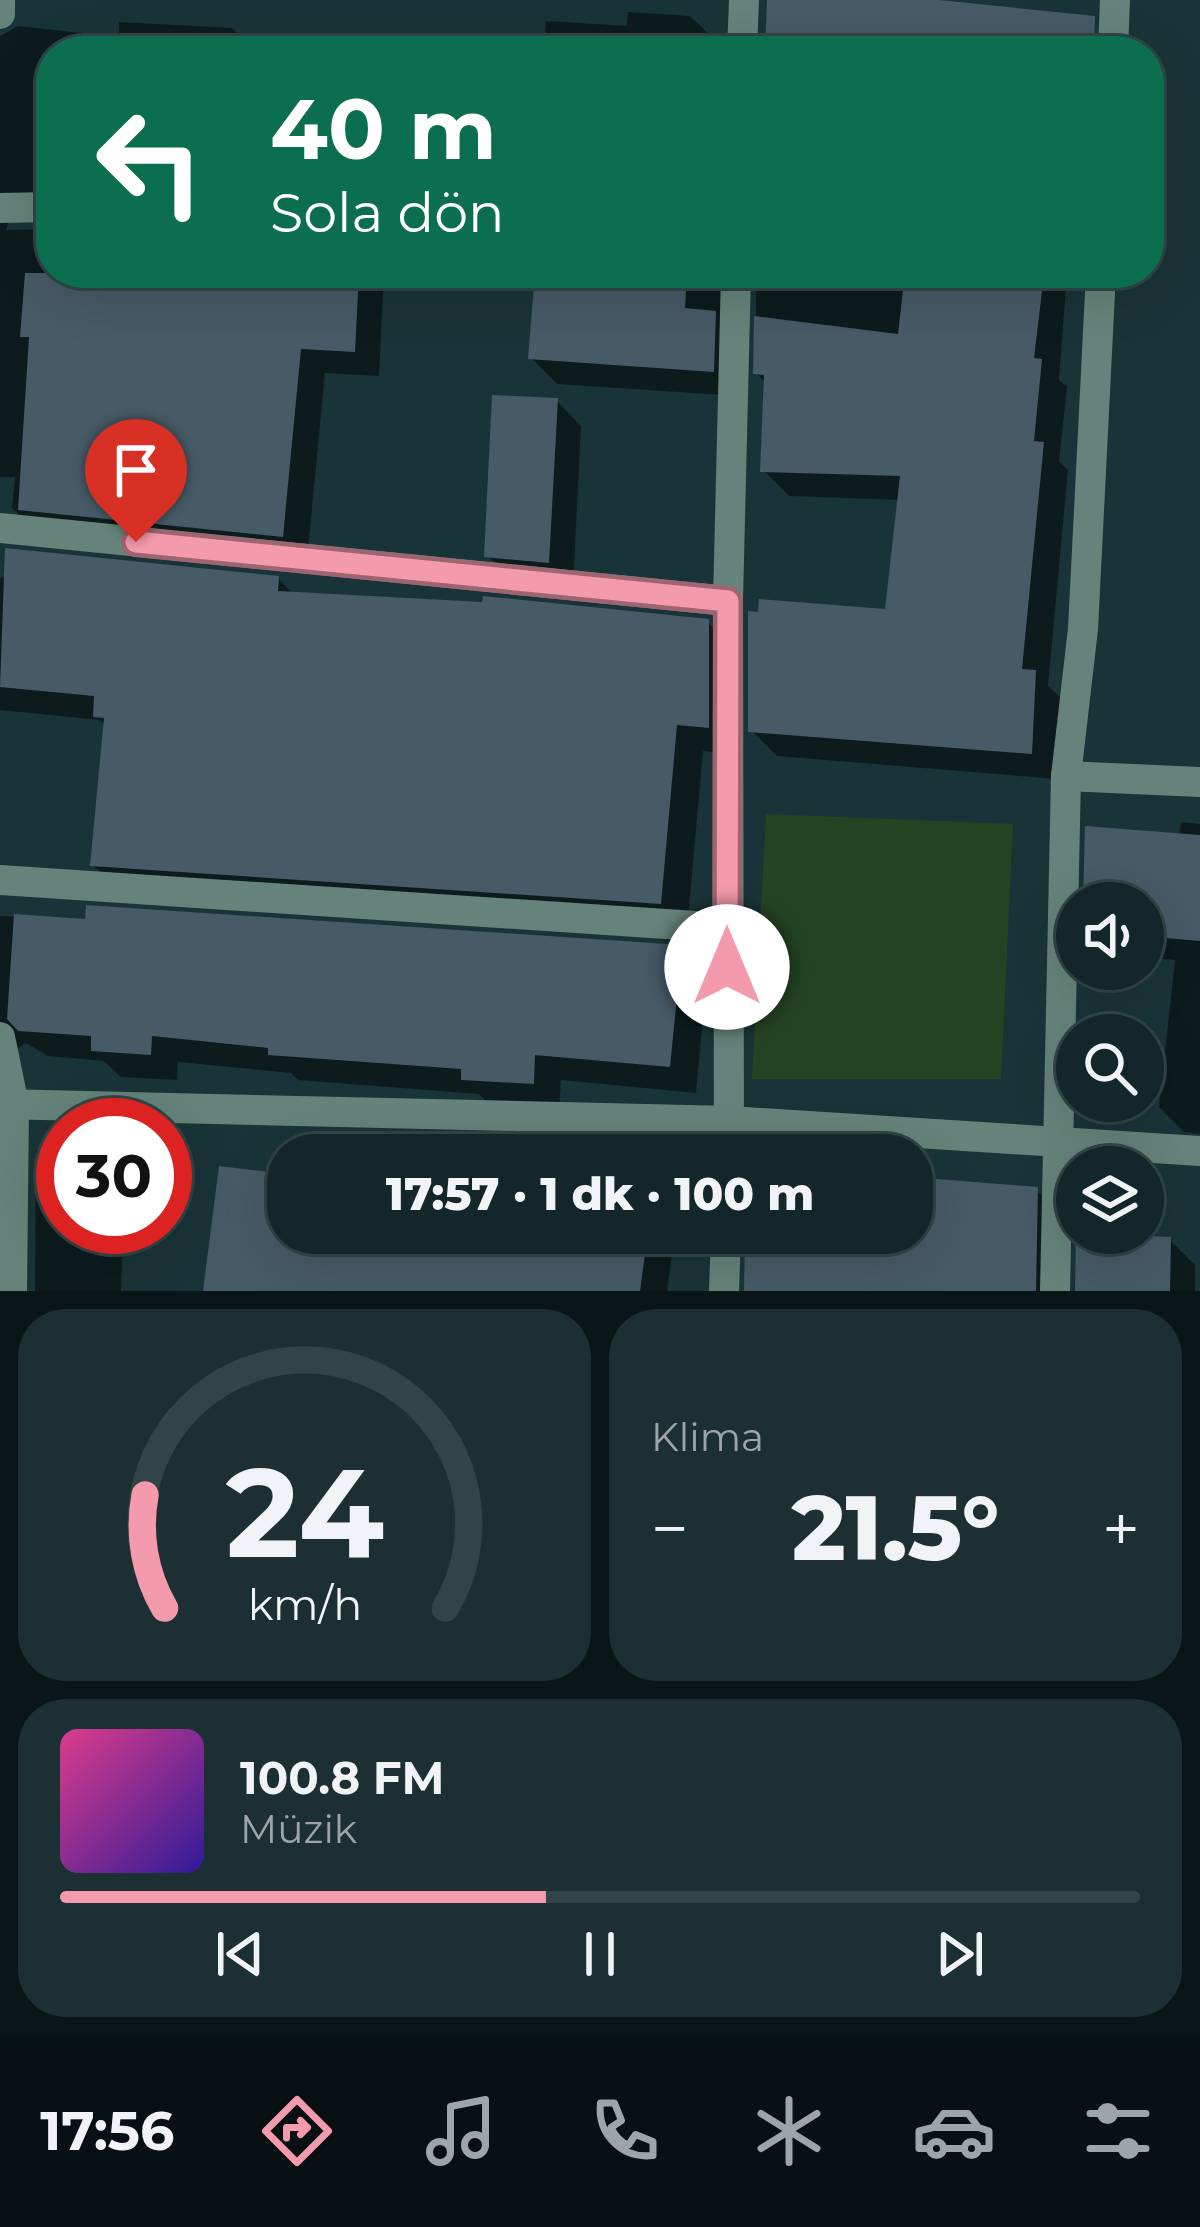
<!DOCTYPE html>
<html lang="tr">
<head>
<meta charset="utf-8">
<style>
	:root { --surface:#13272a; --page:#1c2f32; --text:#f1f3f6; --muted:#9da5a8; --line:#324447; --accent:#f39aac }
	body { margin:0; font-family:Montserrat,sans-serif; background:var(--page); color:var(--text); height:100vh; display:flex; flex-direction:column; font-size:45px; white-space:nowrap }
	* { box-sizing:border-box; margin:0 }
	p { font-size:39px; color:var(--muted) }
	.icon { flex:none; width:66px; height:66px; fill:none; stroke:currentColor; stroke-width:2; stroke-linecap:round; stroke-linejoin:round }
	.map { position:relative; height:1291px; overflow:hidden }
	.sheet { display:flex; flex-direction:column; gap:18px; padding:18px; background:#0a1517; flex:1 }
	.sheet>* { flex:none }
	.banner { position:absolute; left:36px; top:36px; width:1128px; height:252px; border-radius:48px; box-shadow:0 12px 48px #0002,0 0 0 3px var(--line); background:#0b6e4f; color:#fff; overflow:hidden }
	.controls { position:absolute; left:1056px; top:882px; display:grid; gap:24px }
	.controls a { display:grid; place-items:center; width:108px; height:108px; border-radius:50%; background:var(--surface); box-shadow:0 12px 48px #0002,0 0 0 3px var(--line); font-size:60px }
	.speed { position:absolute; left:36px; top:1098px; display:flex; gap:24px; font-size:60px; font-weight:700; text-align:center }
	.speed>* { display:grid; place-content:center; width:156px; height:156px; border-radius:50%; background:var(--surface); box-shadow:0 12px 48px #0002,0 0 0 3px var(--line); line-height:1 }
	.speed .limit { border:18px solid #d22; background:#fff; color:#111 }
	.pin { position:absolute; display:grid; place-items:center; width:102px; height:102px; color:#fff; margin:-123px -51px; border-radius:50% 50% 50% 0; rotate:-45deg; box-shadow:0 0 12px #0007 }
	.pin .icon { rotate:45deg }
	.me { position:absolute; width:132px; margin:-66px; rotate:0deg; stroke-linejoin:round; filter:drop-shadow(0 0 9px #0008) }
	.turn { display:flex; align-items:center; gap:42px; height:252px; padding:0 36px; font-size:54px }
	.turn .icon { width:156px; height:156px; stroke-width:2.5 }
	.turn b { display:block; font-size:84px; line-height:102px }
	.big { font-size:90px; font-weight:800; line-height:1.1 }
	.sheet .tile { flex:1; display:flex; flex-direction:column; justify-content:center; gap:18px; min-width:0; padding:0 42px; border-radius:48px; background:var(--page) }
	.sheet .dial { align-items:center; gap:0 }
	.dial svg { height:312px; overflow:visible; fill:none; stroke:var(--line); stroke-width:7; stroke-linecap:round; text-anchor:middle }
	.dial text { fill:var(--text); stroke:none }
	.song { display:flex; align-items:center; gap:36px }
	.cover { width:144px; height:144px; border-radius:18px; background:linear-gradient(135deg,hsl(330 70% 55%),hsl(250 70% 35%)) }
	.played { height:12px; border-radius:6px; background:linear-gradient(90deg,var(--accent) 45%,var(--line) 45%) }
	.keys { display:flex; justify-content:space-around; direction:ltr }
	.heat { display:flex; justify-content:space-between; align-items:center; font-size:66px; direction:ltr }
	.sheet .tiles { flex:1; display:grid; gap:18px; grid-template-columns:1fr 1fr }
	.tile:last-child { grid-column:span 2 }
	.trip { position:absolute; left:267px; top:1134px; width:666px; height:120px; border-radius:48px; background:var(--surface); box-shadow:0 12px 48px #0002,0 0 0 3px var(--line); font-weight:800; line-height:120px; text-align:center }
	.menu { display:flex; height:192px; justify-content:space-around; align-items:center; background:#081011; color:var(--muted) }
	.menu .icon { width:84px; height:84px }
	.menu .on { color:var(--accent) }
	.menu b { font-size:54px; color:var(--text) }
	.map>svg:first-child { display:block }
	.green { fill:#234422 }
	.shadow { fill:#0007 }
	.building { fill:#465a67 }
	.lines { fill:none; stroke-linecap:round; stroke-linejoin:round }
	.minor { stroke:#65837a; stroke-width:30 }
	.route-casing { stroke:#9e6470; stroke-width:30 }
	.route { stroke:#f39aac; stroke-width:21 }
</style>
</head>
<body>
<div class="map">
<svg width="1200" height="1291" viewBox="0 0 1200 1291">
	<rect width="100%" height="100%" fill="#193438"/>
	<polygon class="green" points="766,814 1013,824 1001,1079 752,1079"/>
	<g class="shadow">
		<polygon points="628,12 690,16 716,41 715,51 544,51 546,21 627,26"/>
		<polygon points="119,22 232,28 255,51 51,51 51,213 8,223 6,230 51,229 51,273 384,273 379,376 325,373 307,560 37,533 12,508 15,477 0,477 0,36 18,26 119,37"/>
		<polygon points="538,273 1067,273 1059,380 1067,387 1059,461 1068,470 1048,686 1061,698 1056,779 777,756 751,730 888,612 901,500 789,496 763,470 767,384 756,373 756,282 743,290 739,396 557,384 531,358"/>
		<polygon points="556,400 581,426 573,587 513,581 488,556"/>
		<polygon points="0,578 278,578 294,595 707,622 734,649 734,754 703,751 687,930 120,892 93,865 106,726 100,720 0,710"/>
		<polygon points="1181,822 1200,824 1200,1134 1184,1132 1159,1107 1175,960 1143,957 1143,903 1086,903 1179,837"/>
		<polygon points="0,916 680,948 707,974 696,1093 561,1080 559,1110 491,1106 479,1094 298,1080 291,1073 178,1062 177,1080 121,1077 104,1061 48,1056 26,1043 11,1053 0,1053"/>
		<polygon points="36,1150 63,1151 63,1227 123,1227 121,1291 35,1291"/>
		<polygon points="221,1169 288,1176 288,1233 675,1233 667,1291 206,1291"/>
		<polygon points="912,1180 1036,1190 1062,1215 1060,1291 747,1291 750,1233 912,1233"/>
		<polygon points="1079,1236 1170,1240 1195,1265 1195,1291 1077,1291"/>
	</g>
	<g class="building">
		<polygon points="767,0 939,0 1095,16 1094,51 765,51"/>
		<polygon points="25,273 359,273 355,352 301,349 283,537 18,510 29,337 20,337"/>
		<polygon points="535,273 687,273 685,308 716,311 714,372 528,359"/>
		<polygon points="905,273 1043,283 1034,358 1042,359 1034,441 1044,442 1022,669 1036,670 1032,754 748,732 748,611 758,612 759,599 885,609 900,476 760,472 764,375 753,374 754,316 898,334"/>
		<polygon points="492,395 558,398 549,563 484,557"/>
		<polygon points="5,548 279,576 278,591 482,602 483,596 709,619 709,728 677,725 661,904 90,866 104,718 93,717 94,696 0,687"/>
		<polygon points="1085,826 1200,835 1200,941 1143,936 1143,903 1083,903"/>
		<polygon points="86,905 682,945 670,1067 535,1055 534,1084 461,1080 461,1069 268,1055 268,1048 152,1036 151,1055 91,1051 91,1036 18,1031 7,1019 14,914 85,919"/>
		<polygon points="219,1166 285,1174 278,1233 648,1233 640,1291 203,1291"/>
		<polygon points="912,1177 1038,1187 1036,1291 744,1291 745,1233 912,1233"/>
		<polygon points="1076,1233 1171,1237 1170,1291 1075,1291"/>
	</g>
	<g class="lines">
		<g class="minor">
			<polyline points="0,14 0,0"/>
			<polyline points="742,51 744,0"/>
			<polyline points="1113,51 1115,0"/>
			<polyline points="0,208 51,207"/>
			<polyline points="0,528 728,601"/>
			<polyline points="1066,776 1200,782"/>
			<polyline points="0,880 726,928"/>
			<polyline points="0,1037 14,1105 12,1291"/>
			<polyline points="0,1104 730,1121 1200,1151"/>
			<polyline points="729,1155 728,601 736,273"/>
			<polyline points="724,1291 726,1233"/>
			<polyline points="1055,1291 1066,776 1083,629 1101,273"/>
		</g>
	</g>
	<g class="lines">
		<g class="route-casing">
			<polyline id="route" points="136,542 728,601 727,967"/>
		</g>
		<use href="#route" class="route"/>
	</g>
</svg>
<div class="controls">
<a><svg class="icon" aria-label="sound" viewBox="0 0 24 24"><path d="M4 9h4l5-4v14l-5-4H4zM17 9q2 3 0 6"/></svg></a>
<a><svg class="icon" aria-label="search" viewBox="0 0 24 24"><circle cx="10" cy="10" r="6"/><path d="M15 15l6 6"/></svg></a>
<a><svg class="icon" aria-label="layers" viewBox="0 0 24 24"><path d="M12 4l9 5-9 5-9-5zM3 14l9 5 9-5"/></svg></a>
</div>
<div class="speed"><div class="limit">30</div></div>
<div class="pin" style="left:136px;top:542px;background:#d93025"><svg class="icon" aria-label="arrive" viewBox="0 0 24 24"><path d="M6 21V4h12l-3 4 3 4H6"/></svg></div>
<svg class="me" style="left:727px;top:967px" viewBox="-20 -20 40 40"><circle r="19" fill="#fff"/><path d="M0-13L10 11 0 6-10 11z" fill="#f39aac"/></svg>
<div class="trip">17:57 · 1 dk · 100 m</div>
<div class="banner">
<div class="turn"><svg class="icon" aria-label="left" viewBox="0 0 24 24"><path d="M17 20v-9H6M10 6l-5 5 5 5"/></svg><div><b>40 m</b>Sola dön</div></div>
</div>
</div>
<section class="sheet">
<div class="tiles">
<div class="tile dial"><svg viewBox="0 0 100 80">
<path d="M14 69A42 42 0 1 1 86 69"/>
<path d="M14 69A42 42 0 0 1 9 40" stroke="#f39aac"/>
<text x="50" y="56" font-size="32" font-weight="700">24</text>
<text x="50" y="72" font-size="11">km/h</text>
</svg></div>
<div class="tile"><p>Klima</p>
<div class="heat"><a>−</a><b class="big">21.5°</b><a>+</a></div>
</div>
<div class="tile">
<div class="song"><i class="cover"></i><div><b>100.8 FM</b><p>Müzik</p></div></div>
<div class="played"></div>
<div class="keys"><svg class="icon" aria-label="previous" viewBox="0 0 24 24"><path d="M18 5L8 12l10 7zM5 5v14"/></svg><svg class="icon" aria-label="pause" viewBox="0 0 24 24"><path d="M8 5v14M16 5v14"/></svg><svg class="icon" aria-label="next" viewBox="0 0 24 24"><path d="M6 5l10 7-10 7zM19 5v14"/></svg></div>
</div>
</div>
</section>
<nav class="menu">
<b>17:56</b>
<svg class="icon on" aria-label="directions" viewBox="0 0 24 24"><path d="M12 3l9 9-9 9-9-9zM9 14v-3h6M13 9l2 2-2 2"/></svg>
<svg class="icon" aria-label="music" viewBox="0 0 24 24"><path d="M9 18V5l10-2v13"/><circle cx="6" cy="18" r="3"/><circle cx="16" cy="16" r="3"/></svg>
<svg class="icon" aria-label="phone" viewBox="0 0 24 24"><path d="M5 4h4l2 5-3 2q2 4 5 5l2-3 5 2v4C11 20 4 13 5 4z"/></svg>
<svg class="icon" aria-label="climate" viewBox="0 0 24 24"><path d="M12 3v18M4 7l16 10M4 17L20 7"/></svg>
<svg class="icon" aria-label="car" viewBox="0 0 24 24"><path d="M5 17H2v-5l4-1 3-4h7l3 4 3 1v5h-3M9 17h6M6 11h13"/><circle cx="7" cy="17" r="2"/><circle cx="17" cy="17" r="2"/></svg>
<svg class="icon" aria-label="filters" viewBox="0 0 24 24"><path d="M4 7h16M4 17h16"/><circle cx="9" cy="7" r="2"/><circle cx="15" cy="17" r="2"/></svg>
</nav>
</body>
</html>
